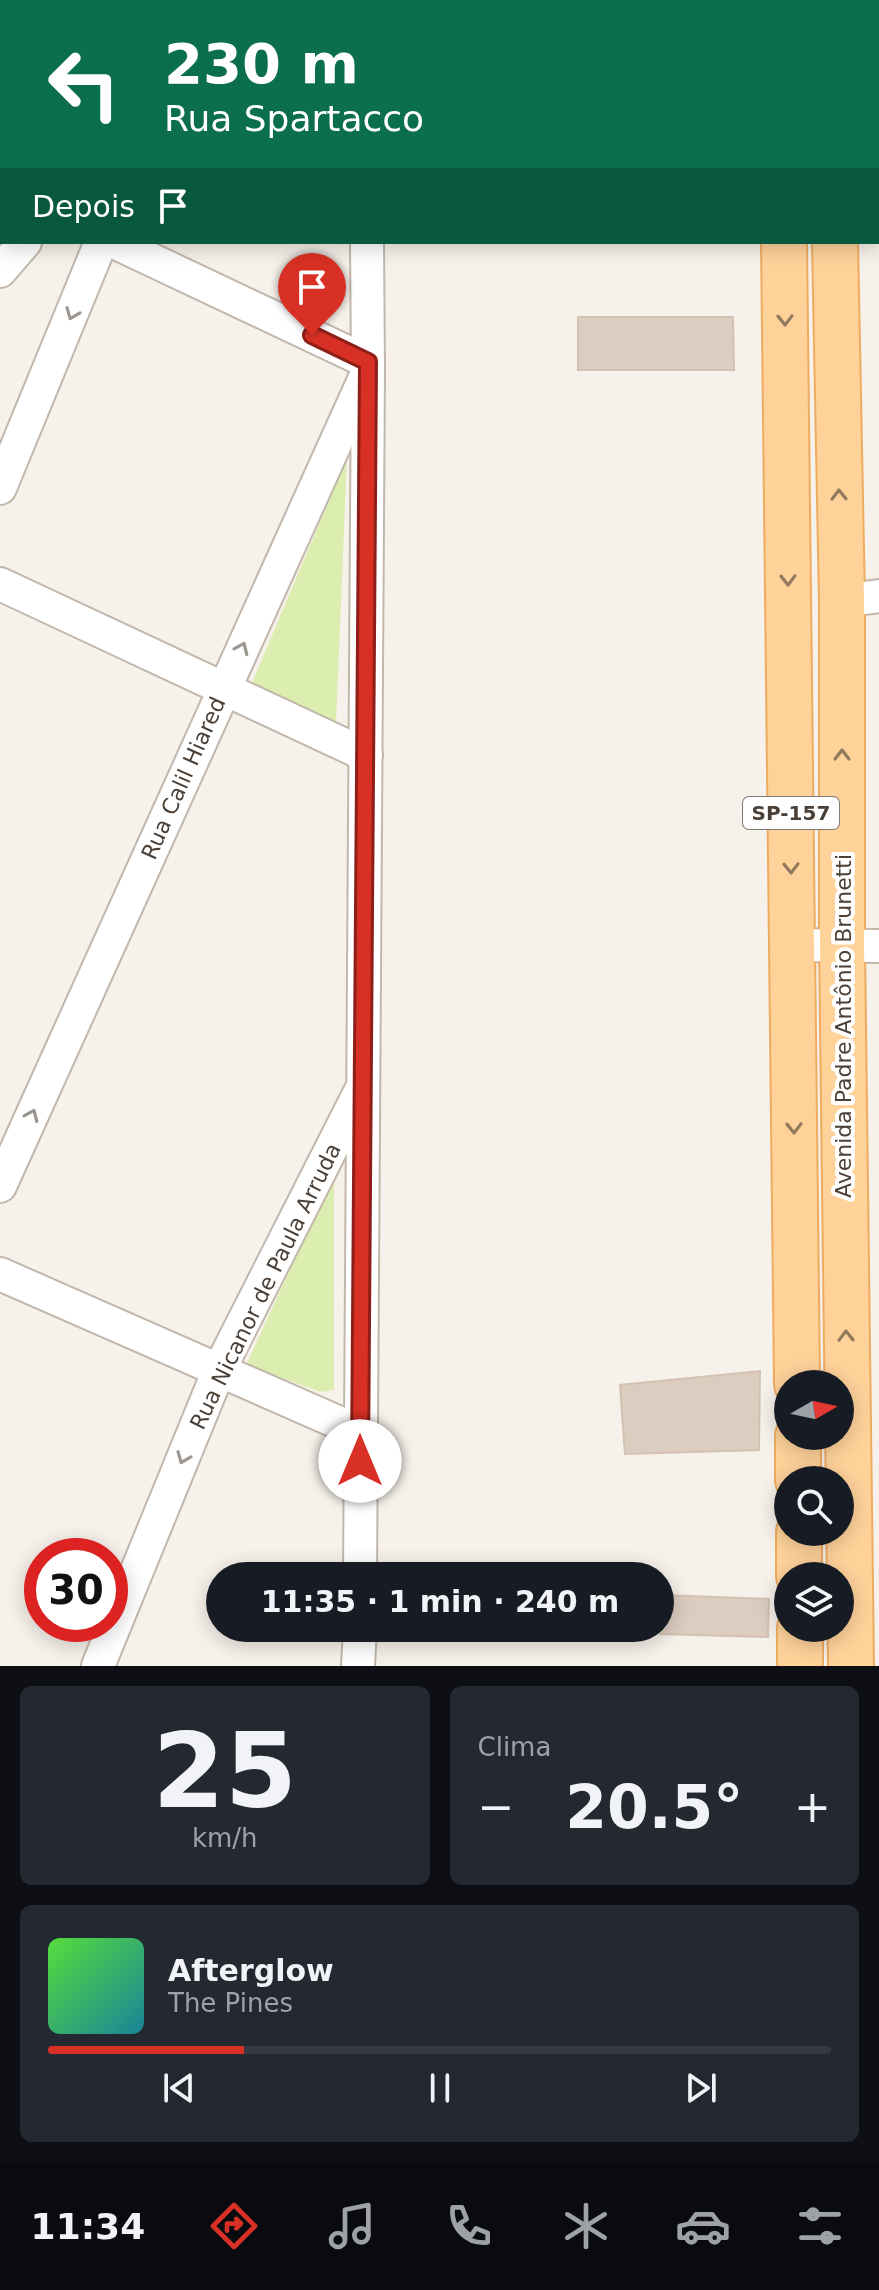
<!DOCTYPE html>
<html lang="pt">
<head>
<meta charset="utf-8">
<style>
	:root { --surface:#171b24; --page:#242831; --text:#f1f3f6; --muted:#9ea1a6; --line:#363941; --accent:#d93025 }
	body { margin:0; font-family:"DejaVu Sans",sans-serif; background:var(--page); color:var(--text); height:100vh; display:flex; flex-direction:column; font-size:30px; white-space:nowrap }
	* { box-sizing:border-box; margin:0 }
	p { font-size:26px; color:var(--muted) }
	.icon { flex:none; width:44px; height:44px; fill:none; stroke:currentColor; stroke-width:2; stroke-linecap:round; stroke-linejoin:round }
	.map { position:relative; height:1666px; overflow:hidden }
	.sheet { display:flex; flex-direction:column; gap:20px; padding:20px; background:#0d0f14; flex:1 }
	.sheet>* { flex:none }
	.guide { position:absolute; left:0px; top:0px; width:880px; height:244px; box-shadow:0 4px 20px #0003; background:#0b6e4f; color:#fff; overflow:hidden }
	.needle { width:52px; rotate:81deg }
	.controls { position:absolute; left:774px; top:1370px; display:grid; gap:16px }
	.controls a { display:grid; place-items:center; width:80px; height:80px; border-radius:50%; background:var(--surface); box-shadow:0 4px 20px #0003; font-size:40px }
	.speed { position:absolute; left:24px; top:1538px; display:flex; gap:16px; font-size:40px; font-weight:700; text-align:center }
	.speed>* { display:grid; place-content:center; width:104px; height:104px; border-radius:50%; background:var(--surface); box-shadow:0 4px 20px #0003; line-height:1 }
	.speed .limit { border:12px solid #d22; background:#fff; color:#111 }
	.pin { position:absolute; display:grid; place-items:center; width:68px; height:68px; color:#fff; margin:-82px -34px; border-radius:50% 50% 50% 0; rotate:-45deg; box-shadow:0 0 8px #0007 }
	.pin .icon { rotate:45deg }
	.me { position:absolute; width:88px; margin:-44px; rotate:0deg; stroke-linejoin:round; filter:drop-shadow(0 0 6px #0008) }
	.turn { display:flex; align-items:center; gap:28px; height:168px; padding:0 32px; font-size:36px }
	.turn .icon { width:104px; height:104px; stroke-width:2.5 }
	.turn b { display:block; font-size:56px; line-height:68px }
	.then { display:flex; align-items:center; height:76px; padding:0 32px; background:#0003; gap:16px; font-size:30px }
	.big { font-size:60px; font-weight:800; line-height:1.1 }
	.sheet .tile { flex:1; display:flex; flex-direction:column; justify-content:center; gap:12px; min-width:0; padding:0 28px; border-radius:12px; background:var(--page) }
	.sheet .dial { align-items:center; gap:0 }
	.dial b { font-size:104px; line-height:1 }
	.song { display:flex; align-items:center; gap:24px }
	.cover { width:96px; height:96px; border-radius:12px; background:linear-gradient(135deg,hsl(110 70% 55%),hsl(190 70% 35%)) }
	.played { height:8px; border-radius:4px; background:linear-gradient(90deg,var(--accent) 25%,var(--line) 25%) }
	.keys { display:flex; justify-content:space-around; direction:ltr }
	.heat { display:flex; justify-content:space-between; align-items:center; font-size:44px; direction:ltr }
	.sheet .tiles { flex:1; display:grid; gap:20px; grid-template-columns:1fr 1fr }
	.tile:last-child { grid-column:span 2 }
	.trip { position:absolute; left:206px; top:1562px; width:468px; height:80px; border-radius:40px; background:var(--surface); box-shadow:0 4px 20px #0003; font-weight:800; line-height:80px; text-align:center }
	.dock { display:flex; height:128px; justify-content:space-around; align-items:center; background:#090b0e; color:var(--muted) }
	.dock .icon { width:56px; height:56px }
	.dock .active { color:var(--accent) }
	.dock b { font-size:36px; color:var(--text) }
	.map>svg:first-child { display:block }
	.green { fill:#dcedb0 }
	.building { fill:#dccdc1; stroke:#d4c1b1; stroke-width:2 }
	.lines { fill:none; stroke-linecap:round; stroke-linejoin:round }
	.minor-casing { stroke:#c3b7ac; stroke-width:36 }
	.primary-casing { stroke:#eeac61; stroke-width:48 }
	.minor { stroke:#fff; stroke-width:32 }
	.primary { stroke:#ffd29a; stroke-width:44 }
	.oneway { stroke:#9c9691 }
	.oneway2 { stroke:#937a5f }
	.route-casing { stroke:#8d1f18; stroke-width:20 }
	.route { stroke:#d93025; stroke-width:14 }
	.labels { text-anchor:middle; stroke-width:8; stroke-linejoin:round; paint-order:stroke }
	.shield { fill:#fff; stroke:#817973; stroke-width:2 }
	.shield-label { font-size:20px; font-weight:bold; fill:#4b4037 }
	.street-label { font-size:22px; fill:#4b4037; stroke:#fff }
</style>
</head>
<body>
<div class="map">
<svg width="879" height="1666" viewBox="0 0 879 1666">
	<rect width="100%" height="100%" fill="#f6f1ea"/>
	<g class="green">
		<polygon points="347,458 336,722 251,685"/>
		<polygon points="334,1174 334,1390 321,1392 246,1365"/>
	</g>
	<g class="building">
		<polygon points="578,317 733,317 734,370 578,370"/>
		<polygon points="760,1371 759,1450 625,1454 620,1385"/>
		<polygon points="660,1595 769,1599 768,1637 660,1634"/>
	</g>
	<g class="lines">
		<g class="minor-casing">
			<g id="minor">
				<polyline points="182,2 184,0"/>
				<polyline points="340,2 403,0"/>
				<polyline points="0,186 2,184"/>
				<polyline points="114,242 368,362"/>
				<polyline points="0,271 25,242"/>
				<polyline points="0,488 101,242"/>
				<polyline points="0,584 366,755"/>
				<polyline points="842,601 879,596"/>
				<polyline points="792,945 879,946"/>
				<polyline points="0,1186 364,380"/>
				<polyline points="0,1274 360,1432"/>
				<polyline points="360,1576 368,370 367,242"/>
				<polyline points="98,1666 219,1370 360,1092"/>
				<polyline points="358,1666 360,1628"/>
			</g>
		</g>
		<g class="primary-casing">
			<g id="primary">
				<polyline points="781,0 781,2"/>
				<polyline points="833,0 833,2"/>
				<polyline points="784,242 797,1384"/>
				<polyline points="835,242 842,601 842,945 851,1666"/>
				<polyline points="798,1436 798,1480"/>
				<polyline points="799,1532 799,1576"/>
				<polyline points="800,1628 800,1666"/>
			</g>
		</g>
		<use href="#minor" class="minor"/>
		<use href="#primary" class="primary"/>
	</g>
	<defs><path id="oneway-chevron" d="M-2-3.5L2.5 0L-2 3.5" fill="none" stroke-width="1.6" stroke-linecap="round" stroke-linejoin="round" transform="scale(2)"/></defs>
	<g class="oneway">
		<use href="#oneway-chevron" transform="translate(72 314) rotate(112)"/>
		<use href="#oneway-chevron" transform="translate(242 648) rotate(-66)"/>
		<use href="#oneway-chevron" transform="translate(32 1115) rotate(-66)"/>
		<use href="#oneway-chevron" transform="translate(183 1458) rotate(112)"/>
	</g>
	<g class="oneway2">
		<use href="#oneway-chevron" transform="translate(785 320) rotate(89)"/>
		<use href="#oneway-chevron" transform="translate(839 495) rotate(-91)"/>
		<use href="#oneway-chevron" transform="translate(788 580) rotate(89)"/>
		<use href="#oneway-chevron" transform="translate(842 755) rotate(-90)"/>
		<use href="#oneway-chevron" transform="translate(791 868) rotate(89)"/>
		<use href="#oneway-chevron" transform="translate(794 1128) rotate(89)"/>
		<use href="#oneway-chevron" transform="translate(846 1336) rotate(-91)"/>
	</g>
	<g class="lines">
		<g class="route-casing">
			<polyline id="route" points="312,335 368,362 360,1461"/>
		</g>
		<use href="#route" class="route"/>
	</g>
	<g class="labels">
		<rect class="shield" x="743" y="797" width="96" height="32" rx="6"/>
		<g class="shield-label">
			<text x="791" y="820">SP-157</text>
		</g>
		<g class="street-label">
			<text transform="translate(183 778) rotate(-66)" y="8">Rua Calil Hiared</text>
			<text transform="translate(843 1026) rotate(-90)" y="8">Avenida Padre Antônio Brunetti</text>
			<text transform="translate(265 1286) rotate(-64)" y="8">Rua Nicanor de Paula Arruda</text>
		</g>
	</g>
</svg>
<div class="controls">
<a><svg class="needle" viewBox="-14 -14 28 28"><path d="M0-13l5 13h-10z" fill="#e53935"/><path d="M0 13l5-13h-10z" fill="#9ea1a6"/></svg></a>
<a><svg class="icon" aria-label="search" viewBox="0 0 24 24"><circle cx="10" cy="10" r="6"/><path d="M15 15l6 6"/></svg></a>
<a><svg class="icon" aria-label="layers" viewBox="0 0 24 24"><path d="M12 4l9 5-9 5-9-5zM3 14l9 5 9-5"/></svg></a>
</div>
<div class="speed"><div class="limit">30</div></div>
<div class="pin" style="left:312px;top:335px;background:#d93025"><svg class="icon" aria-label="arrive" viewBox="0 0 24 24"><path d="M6 21V4h12l-3 4 3 4H6"/></svg></div>
<svg class="me" style="left:360px;top:1461px" viewBox="-20 -20 40 40"><circle r="19" fill="#fff"/><path d="M0-13L10 11 0 6-10 11z" fill="#d93025"/></svg>
<div class="trip">11:35 · 1 min · 240 m</div>
<div class="guide">
<div class="turn"><svg class="icon" aria-label="left" viewBox="0 0 24 24"><path d="M17 20v-9H6M10 6l-5 5 5 5"/></svg><div><b>230 m</b>Rua Spartacco</div></div>
<div class="then">Depois<svg class="icon" aria-label="arrive" viewBox="0 0 24 24"><path d="M6 21V4h12l-3 4 3 4H6"/></svg></div>
</div>
</div>
<section class="sheet">
<div class="tiles">
<div class="tile dial"><b>25</b><p>km/h</p></div>
<div class="tile"><p>Clima</p>
<div class="heat"><a>−</a><b class="big">20.5°</b><a>+</a></div>
</div>
<div class="tile">
<div class="song"><i class="cover"></i><div><b>Afterglow</b><p>The Pines</p></div></div>
<div class="played"></div>
<div class="keys"><svg class="icon" aria-label="previous" viewBox="0 0 24 24"><path d="M18 5L8 12l10 7zM5 5v14"/></svg><svg class="icon" aria-label="pause" viewBox="0 0 24 24"><path d="M8 5v14M16 5v14"/></svg><svg class="icon" aria-label="next" viewBox="0 0 24 24"><path d="M6 5l10 7-10 7zM19 5v14"/></svg></div>
</div>
</div>
</section>
<nav class="dock">
<b>11:34</b>
<svg class="icon active" aria-label="directions" viewBox="0 0 24 24"><path d="M12 3l9 9-9 9-9-9zM9 14v-3h6M13 9l2 2-2 2"/></svg>
<svg class="icon" aria-label="music" viewBox="0 0 24 24"><path d="M9 18V5l10-2v13"/><circle cx="6" cy="18" r="3"/><circle cx="16" cy="16" r="3"/></svg>
<svg class="icon" aria-label="phone" viewBox="0 0 24 24"><path d="M5 4h4l2 5-3 2q2 4 5 5l2-3 5 2v4C11 20 4 13 5 4z"/></svg>
<svg class="icon" aria-label="climate" viewBox="0 0 24 24"><path d="M12 3v18M4 7l16 10M4 17L20 7"/></svg>
<svg class="icon" aria-label="car" viewBox="0 0 24 24"><path d="M5 17H2v-5l4-1 3-4h7l3 4 3 1v5h-3M9 17h6M6 11h13"/><circle cx="7" cy="17" r="2"/><circle cx="17" cy="17" r="2"/></svg>
<svg class="icon" aria-label="filters" viewBox="0 0 24 24"><path d="M4 7h16M4 17h16"/><circle cx="9" cy="7" r="2"/><circle cx="15" cy="17" r="2"/></svg>
</nav>
</body>
</html>
